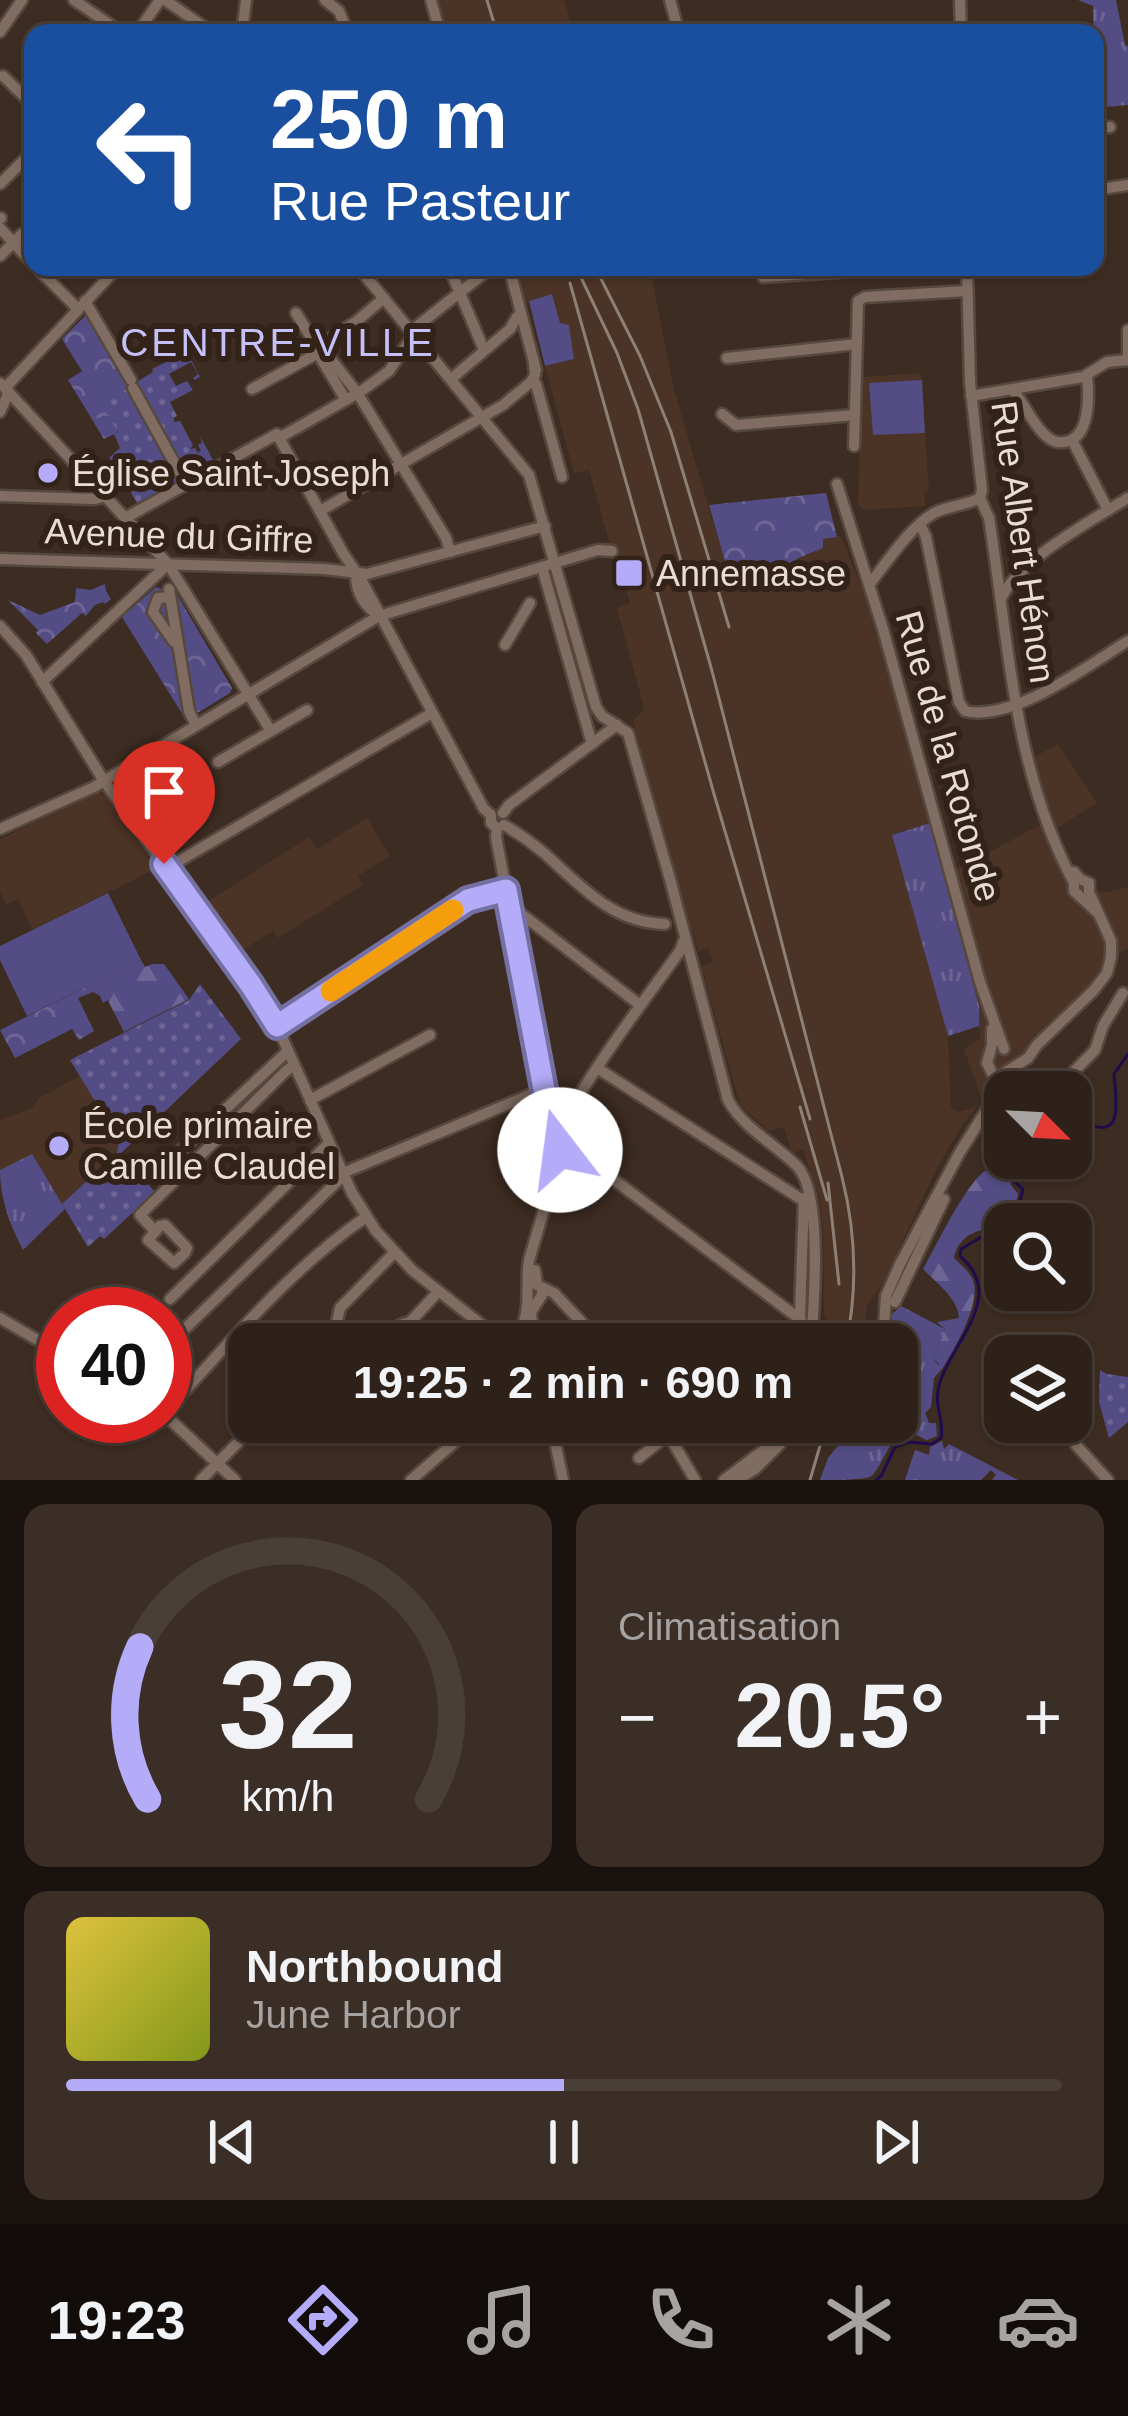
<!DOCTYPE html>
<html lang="fr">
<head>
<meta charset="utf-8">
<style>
	:root { --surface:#2e2119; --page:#3a2e26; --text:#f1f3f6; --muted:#a7a3a2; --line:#493e38; --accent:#b4acf9 }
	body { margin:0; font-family:Arial,sans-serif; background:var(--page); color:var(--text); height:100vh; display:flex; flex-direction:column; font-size:45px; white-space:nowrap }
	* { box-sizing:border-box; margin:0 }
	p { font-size:39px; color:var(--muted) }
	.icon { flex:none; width:66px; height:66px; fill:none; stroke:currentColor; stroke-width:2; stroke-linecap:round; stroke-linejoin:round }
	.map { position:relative; height:1480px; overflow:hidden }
	.details { display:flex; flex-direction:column; gap:24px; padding:24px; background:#19120e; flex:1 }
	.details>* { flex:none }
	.banner { position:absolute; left:24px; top:24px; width:1080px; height:252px; border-radius:24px; box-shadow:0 3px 9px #0004,0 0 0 3px var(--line); background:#1a4fa0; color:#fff; overflow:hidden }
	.needle { width:78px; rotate:114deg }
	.buttons { position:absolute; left:984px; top:1071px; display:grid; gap:24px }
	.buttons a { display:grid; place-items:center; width:108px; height:108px; border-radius:24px; background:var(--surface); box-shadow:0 3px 9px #0004,0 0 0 3px var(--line); font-size:60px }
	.speed { position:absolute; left:36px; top:1287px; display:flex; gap:24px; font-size:60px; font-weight:700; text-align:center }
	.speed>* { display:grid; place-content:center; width:156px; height:156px; border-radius:50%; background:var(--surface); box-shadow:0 3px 9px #0004,0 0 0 3px var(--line); line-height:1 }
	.speed .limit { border:18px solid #d22; background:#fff; color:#111 }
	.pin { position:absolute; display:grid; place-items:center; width:102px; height:102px; color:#fff; margin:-123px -51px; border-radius:50% 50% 50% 0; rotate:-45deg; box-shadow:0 0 12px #0007 }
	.pin .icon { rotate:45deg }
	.me { position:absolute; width:132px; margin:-66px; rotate:345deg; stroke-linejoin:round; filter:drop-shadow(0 0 9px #0008) }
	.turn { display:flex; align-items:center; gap:42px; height:252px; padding:0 48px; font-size:54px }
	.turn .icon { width:156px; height:156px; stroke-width:2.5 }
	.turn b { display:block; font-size:84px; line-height:102px }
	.big { font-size:90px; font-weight:700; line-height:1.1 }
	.details .tile { flex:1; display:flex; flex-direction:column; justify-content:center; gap:18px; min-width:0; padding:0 42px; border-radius:24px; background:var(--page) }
	.details .dial { align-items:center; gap:0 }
	.dial svg { height:312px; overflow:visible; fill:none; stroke:var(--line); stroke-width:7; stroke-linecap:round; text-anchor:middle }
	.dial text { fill:var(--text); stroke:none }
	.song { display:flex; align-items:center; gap:36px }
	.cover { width:144px; height:144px; border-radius:18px; background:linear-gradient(135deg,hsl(50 70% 55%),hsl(70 70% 35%)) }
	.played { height:12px; border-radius:6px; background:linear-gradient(90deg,var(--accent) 50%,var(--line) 50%) }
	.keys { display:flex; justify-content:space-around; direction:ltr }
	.heat { display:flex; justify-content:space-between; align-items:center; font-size:66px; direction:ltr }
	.details .tiles { flex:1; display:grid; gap:24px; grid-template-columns:1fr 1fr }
	.tile:last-child { grid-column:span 2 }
	.trip { position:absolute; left:228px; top:1323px; width:690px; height:120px; border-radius:24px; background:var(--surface); box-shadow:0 3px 9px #0004,0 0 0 3px var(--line); font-weight:700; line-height:120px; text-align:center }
	.menu { display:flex; height:192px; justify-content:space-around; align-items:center; background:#120d0a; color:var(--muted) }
	.menu .icon { width:84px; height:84px }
	.menu .current { color:var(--accent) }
	.menu b { font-size:54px; color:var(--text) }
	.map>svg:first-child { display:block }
	.built { fill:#4b3325 }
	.grass { fill:url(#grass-tufts) }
	.forest { fill:url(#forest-firs) }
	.park { fill:url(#park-crowns) }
	.garden { fill:url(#garden-dots) }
	.pitch { fill:#544d85 }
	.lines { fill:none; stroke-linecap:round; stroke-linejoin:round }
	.stream { stroke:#1f0c4e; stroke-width:3 }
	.minor-tunnel { stroke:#57463c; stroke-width:10; stroke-dasharray:10 5; stroke-linecap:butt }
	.minor-casing { stroke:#57483f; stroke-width:15 }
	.minor { stroke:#806c60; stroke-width:10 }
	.rail { stroke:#8e8077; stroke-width:3 }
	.route-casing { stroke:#7570a2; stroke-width:30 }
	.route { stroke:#b4acf9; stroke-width:21 }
	.slow { stroke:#f59e0b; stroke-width:21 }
	.poi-dot { fill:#b4acf9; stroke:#332218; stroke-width:4.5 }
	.labels { text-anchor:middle; stroke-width:12; stroke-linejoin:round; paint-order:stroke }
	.poi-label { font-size:36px; fill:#e8dcd5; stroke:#332218; text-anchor:start }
	.street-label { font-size:36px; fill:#e8dcd5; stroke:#332218 }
	.neighbourhood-label { font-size:39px; letter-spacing:3px; fill:#c5c0f9; stroke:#332218 }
</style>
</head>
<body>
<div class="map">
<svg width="1128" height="1480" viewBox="0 0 1128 1480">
	<defs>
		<pattern id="grass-tufts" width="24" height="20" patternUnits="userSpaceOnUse" patternTransform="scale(3)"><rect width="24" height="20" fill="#544d85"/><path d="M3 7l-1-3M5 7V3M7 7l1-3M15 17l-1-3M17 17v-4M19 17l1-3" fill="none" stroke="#6d6695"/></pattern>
		<pattern id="forest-firs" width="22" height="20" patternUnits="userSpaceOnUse" patternTransform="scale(3)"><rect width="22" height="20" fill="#544d85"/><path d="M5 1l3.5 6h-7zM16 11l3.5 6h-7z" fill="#6d6695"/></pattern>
		<pattern id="park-crowns" width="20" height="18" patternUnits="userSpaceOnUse" patternTransform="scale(3)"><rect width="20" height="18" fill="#544d85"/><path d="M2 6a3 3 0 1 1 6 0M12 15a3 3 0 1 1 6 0" fill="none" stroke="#6d6695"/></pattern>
		<pattern id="garden-dots" width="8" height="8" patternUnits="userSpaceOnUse" patternTransform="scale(3)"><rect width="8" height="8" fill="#544d85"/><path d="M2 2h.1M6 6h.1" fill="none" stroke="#6d6695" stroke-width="1.8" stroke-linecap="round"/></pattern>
	</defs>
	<rect width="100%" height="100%" fill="#3d2c21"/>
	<g class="built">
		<polygon points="437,0 564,0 573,33 446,33"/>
		<polygon points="509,267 650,267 674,390 733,589 765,586 773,582 788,564 823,548 822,539 839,536 842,539 865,595 870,596 930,823 893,834 948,1036 951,1109 957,1112 972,1108 982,1100 964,1049 980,1038 979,1026 979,1006 943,876 1046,822 1027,761 1058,744 1097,803 1051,832 1081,888 1106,892 1128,887 1128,948 1110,961 1107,973 982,1100 963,1124 935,1172 883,1283 866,1307 866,1322 860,1344 830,1344 834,1323 826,1319 824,1314 823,1236 819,1199 803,1150 791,1153 784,1127 768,1131 741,1105 738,1098 701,966 713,962 708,948 698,952 693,932 689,931 633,721 644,708 617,608 630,603 620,569 617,569 589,470 574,473 545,366 574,359 560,323 552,294 519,304"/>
		<polygon points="921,373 929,491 924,492 925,506 864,510 858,504 861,377"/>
		<polygon points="97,792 106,795 156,869 32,930 18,899 6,904 0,891 0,839"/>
		<polygon points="367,818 390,856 358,876 363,885 278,938 273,931 231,957 196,909 309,837 317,849"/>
		<polygon points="80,1076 119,1139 117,1153 62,1204 32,1154 0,1170 0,1120 32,1108 39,1098"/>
	</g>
	<g class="grass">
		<polygon points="1078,0 1116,0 1125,45 1128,46 1128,105 1095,108 1093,6"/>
		<polygon points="930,823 979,1006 979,1026 948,1036 892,835"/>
		<path d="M 32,1154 L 65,1209 L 23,1250 C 10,1225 0,1199 0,1170 Z"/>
		<path d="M 901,1306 L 945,1329 L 933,1359 L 942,1369 L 934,1378 L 931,1407 L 925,1413 L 929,1423 L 936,1423 L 937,1436 L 927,1440 C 921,1438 915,1433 909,1433 C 887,1435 884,1467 870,1477 C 859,1480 833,1480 820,1480 L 828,1458 L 844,1438 L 839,1427 L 841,1423 L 850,1422 L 847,1432 L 851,1434 L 856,1422 L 897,1422 L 897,1344 L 880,1344 L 890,1316 Z"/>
		<polygon points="942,1441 944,1449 949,1444 1018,1480 992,1480 996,1475 991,1470 981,1480 905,1480 915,1450 929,1455 930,1447"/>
	</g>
	<g class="forest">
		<polygon points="141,960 145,967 152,964 164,964 189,999 124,1032 98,981"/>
		<path d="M 1039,1158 L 1042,1158 L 1037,1167 L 1012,1169 L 1008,1174 L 1011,1185 L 1018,1194 L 1013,1215 L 1009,1215 L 1003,1241 L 997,1230 C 978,1226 957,1238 954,1258 C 961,1265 969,1271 973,1280 C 982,1302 954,1350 942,1369 L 938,1368 L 939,1364 L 933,1359 L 945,1329 L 937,1322 L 959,1318 C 958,1298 936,1283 923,1269 C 936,1246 966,1183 986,1170 C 999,1161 1020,1165 1034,1165 Z"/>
	</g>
	<g class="park">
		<polygon points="87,314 128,388 118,431 104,439 68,380 82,371 62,339"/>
		<path d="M 826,493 L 837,537 L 823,539 L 823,548 C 812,553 795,558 787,566 C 763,589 767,588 733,590 L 709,505 Z"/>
		<polygon points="105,584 106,591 111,599 105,604 103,602 95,605 86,616 82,613 47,644 36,633 38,630 8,600 40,615 75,602 76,588 91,590"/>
		<polygon points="156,587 165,590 173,588 232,688 230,693 186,720 122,617"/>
		<polygon points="98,981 108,1000 103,1003 100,996 93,992 78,998 94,1031 79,1040 72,1029 15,1058 0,1030"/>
	</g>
	<g class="garden">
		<polygon points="187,352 200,377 194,380 193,378 198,374 191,362 169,374 176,386 187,381 193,390 170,402 177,416 174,418 174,422 180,421 193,445 190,449 195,448 198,453 201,450 198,445 202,443 200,436 214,462 188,477 135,383 153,372 152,369"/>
		<polygon points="128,388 159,445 158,447 179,481 138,505 118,470 110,475 108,472 115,465 109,458 120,448 114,434 104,439 92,419 104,417 114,433 118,432 101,404"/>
		<polygon points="200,984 241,1039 120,1154 155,1192 104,1239 100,1236 88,1247 62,1204 117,1153 119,1140 70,1060 189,1000"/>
		<polygon points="1100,1370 1107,1374 1128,1377 1128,1422 1109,1438 1099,1402"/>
	</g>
	<g class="pitch">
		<polygon points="552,294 560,323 569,325 574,359 545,366 529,301"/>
		<polygon points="922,380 925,433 873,435 869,383"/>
		<polygon points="108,893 141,960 27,1016 0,960 0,946"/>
	</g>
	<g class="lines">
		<g class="stream">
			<path d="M 1071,1110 L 1078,1105 L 1082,1106 L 1086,1123 C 1126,1142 1115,1096 1114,1074 L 1128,1054"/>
			<path d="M 1021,1224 L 1017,1212 L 1023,1189 L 1014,1181 L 1012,1176 L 1017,1171 C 1029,1171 1040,1172 1044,1158"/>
			<path d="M 876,1480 L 881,1476 L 895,1447 L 908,1442 L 932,1444 L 941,1438 C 945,1417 932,1407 940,1382 C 953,1341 1007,1296 960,1256 L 961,1249 L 990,1232 L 997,1234 L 1005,1251"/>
		</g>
		<polyline class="minor-tunnel" points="30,170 33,173"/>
		<g class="minor-casing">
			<g id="minor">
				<polyline points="74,0 122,33"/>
				<polyline points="165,0 213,33"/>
				<polyline points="325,0 339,11 348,33"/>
				<polyline points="431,0 440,33"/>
				<polyline points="670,0 679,33"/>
				<polyline points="960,0 961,33"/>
				<polyline points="0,32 22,0"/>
				<polyline points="76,33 79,28"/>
				<polyline points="137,33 160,0"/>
				<polyline points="242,33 246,0"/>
				<polyline points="3,76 33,105"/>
				<polyline points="1095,128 1110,127"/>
				<polyline points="0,184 33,151"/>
				<polyline points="1095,190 1128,185"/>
				<polyline points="0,219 1,218"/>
				<polyline points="0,228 33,264"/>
				<polyline points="0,256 22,234"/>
				<polyline points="36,267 78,309"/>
				<path d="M 358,267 L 529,475 L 596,707 L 602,716 L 628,733 L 670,879 L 728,1100 C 743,1128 775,1144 797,1166 C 823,1193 814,1305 811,1344"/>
				<polyline points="449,267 484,350"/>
				<polyline points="509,267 536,370"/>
				<path d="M 967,267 L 970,382 L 982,490 L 980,498 L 989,518 C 1009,643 1013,769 1074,883 L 1074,891 L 1098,913"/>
				<polyline points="763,277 915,267"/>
				<polyline points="85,301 131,380"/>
				<polyline points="296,313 317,347"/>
				<polyline points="411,331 492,267"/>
				<polyline points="320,345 358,394 446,538 450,552"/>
				<polyline points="320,345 357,321 384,298"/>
				<polyline points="317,352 346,400"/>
				<polyline points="727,358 857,344"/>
				<polyline points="451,379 510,329 517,317"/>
				<polyline points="0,383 168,564 271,731"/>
				<polyline points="536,384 562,477"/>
				<polyline points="5,388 118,267"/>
				<polyline points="133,388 186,484"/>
				<polyline points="252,389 318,353"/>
				<path d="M 1012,389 C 1024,403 1033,425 1046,436 C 1052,441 1056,443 1064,442 C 1091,439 1089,395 1087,375"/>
				<polyline points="971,396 1083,377 1107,362 1128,360 1128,330"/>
				<polyline points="0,412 9,392"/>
				<polyline points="722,414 736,425 855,415"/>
				<polyline points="279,438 360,392 389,371 414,334"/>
				<polyline points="1072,440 1108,510"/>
				<polyline points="854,446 858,301 865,297 967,291"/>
				<polyline points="837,484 883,629 980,982 1004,1049"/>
				<polyline points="0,496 95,499 105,496"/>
				<polyline points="320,511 503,405 531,382 535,375 534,365"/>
				<path d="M 125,518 L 277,434 L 343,553 L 362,581 L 484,809 L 491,815 L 491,823 L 497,828 L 496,837 L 544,1089 C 550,1114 563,1133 559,1159 L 529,1260 C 525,1284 532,1308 520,1331"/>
				<path d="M 920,524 L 926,537 L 959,702 L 965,711 C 1013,722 1087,666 1128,641"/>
				<polyline points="0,559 324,569 367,574 545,526"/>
				<polyline points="542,567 592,744"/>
				<path d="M 356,575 C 356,593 364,605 379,616"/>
				<path d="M 869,585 C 887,562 909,528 934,513 C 949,505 966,506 980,498"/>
				<polyline points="169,589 189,711 196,725"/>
				<polyline points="170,597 158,598 153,612 174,642"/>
				<path d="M 1001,599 C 1017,561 1092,520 1128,498"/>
				<polyline points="0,626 26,655 104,781 263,1002 277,1026 352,1193 376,1231 412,1270 506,1344"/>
				<polyline points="505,645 530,603"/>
				<polyline points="42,682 168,564"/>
				<polyline points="218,762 307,710"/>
				<polyline points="503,813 509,805 617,725"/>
				<path d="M 504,825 C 518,833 531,842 544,853 C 580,885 612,923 665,924"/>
				<polyline points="0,829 94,787 379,616 598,550 612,551"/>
				<polyline points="167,868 432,713"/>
				<polyline points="510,912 519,913 528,919 640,1005"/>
				<polyline points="277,1026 468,900 506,890"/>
				<polyline points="992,1029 992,1045 987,1063 994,1077 995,1091"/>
				<polyline points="597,1068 804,1201"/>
				<polyline points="1054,1092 1095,1050 1103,1026 1123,993"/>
				<polyline points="310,1100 430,1035"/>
				<path d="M 560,1131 C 572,1121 574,1105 582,1091 C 612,1042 647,997 680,951 L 684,940"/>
				<polyline points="561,1142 577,1152 801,1320"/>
				<polyline points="175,1156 288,1051"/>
				<polyline points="343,1173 544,1089"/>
				<polygon points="165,1225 187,1248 185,1253 174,1263 148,1240 160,1226"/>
				<polyline points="155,1231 140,1215 286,1071 294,1065"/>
				<polyline points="535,1270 537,1285 554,1293 602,1344"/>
				<polyline points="170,1299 329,1143"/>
				<polyline points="895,1302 944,1199"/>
				<polyline points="0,1318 63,1355"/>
				<polyline points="332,1344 340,1308 394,1253"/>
				<polyline points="397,1344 389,1336 400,1325 410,1322 438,1292"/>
				<polyline points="453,1344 476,1323"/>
				<polyline points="534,1344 531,1312 542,1295 542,1288"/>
				<polyline points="799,1344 804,1198"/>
				<polyline points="869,1344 878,1338 884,1328 886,1296 900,1264 960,1152 998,1092 1003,1074 1028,1058 1037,1045 1094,990 1107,973 1111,957 1111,941 1089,892 1089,883 1080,879 1074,872"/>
				<polyline points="165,1348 344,1175"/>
				<path d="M 165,1413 C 226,1346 291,1268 366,1217"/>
				<polyline points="165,1415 235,1480"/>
				<polyline points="551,1422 563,1480"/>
				<polyline points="661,1422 695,1480"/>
				<polyline points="1076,1445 1108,1480"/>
				<polyline points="639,1458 669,1434"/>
				<polyline points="201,1480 258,1422"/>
				<polyline points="411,1480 478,1422"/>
				<polyline points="724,1480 765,1449 792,1423"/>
				<polyline points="737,1480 755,1469 780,1444"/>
			</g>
		</g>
		<use href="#minor" class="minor"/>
		<g class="rail">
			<polyline points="487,0 497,33"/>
			<path d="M 576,267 L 617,353 L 638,409 L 712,671 L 842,1177 C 856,1233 858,1288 846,1344"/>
			<polyline points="595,267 640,356 671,432 729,627"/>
			<polyline points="570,283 714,794 810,1119"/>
			<polyline points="800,1107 827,1200"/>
			<polyline points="828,1183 839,1284"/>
			<polyline points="810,1480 827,1422"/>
		</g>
	</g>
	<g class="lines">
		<g class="route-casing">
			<polyline id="route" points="164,864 251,985 277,1026 468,900 506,890 544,1089 551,1117 560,1133 560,1150"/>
		</g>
		<use href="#route" class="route"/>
		<polyline class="slow" points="331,991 453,910"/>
	</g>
	<g class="poi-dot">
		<circle cx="48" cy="473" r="12"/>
		<rect x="614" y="558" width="30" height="30" rx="6"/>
		<circle cx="59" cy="1146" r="12"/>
	</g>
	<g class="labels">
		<g class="poi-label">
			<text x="72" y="486">Église Saint-Joseph</text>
			<text x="656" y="586">Annemasse</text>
			<text x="83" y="1138">École primaire<tspan x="83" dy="41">Camille Claudel</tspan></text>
		</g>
		<g class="street-label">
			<text transform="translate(179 535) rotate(2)" y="13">Avenue du Giffre</text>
			<text transform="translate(1024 542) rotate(82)" y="13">Rue Albert Hénon</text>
			<text transform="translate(949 756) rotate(74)" y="13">Rue de la Rotonde</text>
		</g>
		<g class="neighbourhood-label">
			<text x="278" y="356">CENTRE-VILLE</text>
		</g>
	</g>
</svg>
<div class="buttons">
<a><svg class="needle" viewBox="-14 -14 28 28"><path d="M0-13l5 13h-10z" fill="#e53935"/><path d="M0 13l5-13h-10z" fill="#a7a3a2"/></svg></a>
<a><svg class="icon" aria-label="search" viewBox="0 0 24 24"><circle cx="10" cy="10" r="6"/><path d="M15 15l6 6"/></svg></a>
<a><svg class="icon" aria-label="layers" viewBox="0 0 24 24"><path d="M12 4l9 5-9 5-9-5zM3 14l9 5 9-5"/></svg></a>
</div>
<div class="speed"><div class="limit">40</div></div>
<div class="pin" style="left:164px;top:864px;background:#d93025"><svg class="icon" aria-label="arrive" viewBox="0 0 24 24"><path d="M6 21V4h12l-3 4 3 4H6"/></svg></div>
<svg class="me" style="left:560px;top:1150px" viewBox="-20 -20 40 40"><circle r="19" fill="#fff"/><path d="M0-13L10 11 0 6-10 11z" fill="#b4acf9"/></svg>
<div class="trip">19:25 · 2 min · 690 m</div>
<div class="banner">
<div class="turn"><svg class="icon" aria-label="left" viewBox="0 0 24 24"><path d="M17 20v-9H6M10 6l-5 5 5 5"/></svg><div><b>250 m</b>Rue Pasteur</div></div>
</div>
</div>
<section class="details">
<div class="tiles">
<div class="tile dial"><svg viewBox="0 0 100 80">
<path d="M14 69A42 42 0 1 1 86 69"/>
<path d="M14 69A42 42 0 0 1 12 30" stroke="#b4acf9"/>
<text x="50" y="56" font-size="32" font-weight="700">32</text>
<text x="50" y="72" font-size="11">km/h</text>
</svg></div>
<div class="tile"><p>Climatisation</p>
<div class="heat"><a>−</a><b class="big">20.5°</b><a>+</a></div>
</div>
<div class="tile">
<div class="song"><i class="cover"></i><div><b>Northbound</b><p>June Harbor</p></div></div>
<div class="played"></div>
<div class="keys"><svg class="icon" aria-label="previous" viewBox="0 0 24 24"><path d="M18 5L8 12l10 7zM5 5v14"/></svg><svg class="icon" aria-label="pause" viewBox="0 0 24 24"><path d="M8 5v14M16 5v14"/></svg><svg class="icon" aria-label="next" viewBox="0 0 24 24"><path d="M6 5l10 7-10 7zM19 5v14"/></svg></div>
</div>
</div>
</section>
<nav class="menu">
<b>19:23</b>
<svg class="icon current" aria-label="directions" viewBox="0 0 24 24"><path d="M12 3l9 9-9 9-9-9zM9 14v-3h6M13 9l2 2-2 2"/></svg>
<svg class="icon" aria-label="music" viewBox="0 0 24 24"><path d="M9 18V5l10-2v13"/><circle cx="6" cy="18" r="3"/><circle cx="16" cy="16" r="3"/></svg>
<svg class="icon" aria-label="phone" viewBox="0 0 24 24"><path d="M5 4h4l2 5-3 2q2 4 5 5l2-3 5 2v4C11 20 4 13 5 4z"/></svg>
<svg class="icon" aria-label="climate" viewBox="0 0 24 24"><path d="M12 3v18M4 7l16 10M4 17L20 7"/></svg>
<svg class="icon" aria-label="car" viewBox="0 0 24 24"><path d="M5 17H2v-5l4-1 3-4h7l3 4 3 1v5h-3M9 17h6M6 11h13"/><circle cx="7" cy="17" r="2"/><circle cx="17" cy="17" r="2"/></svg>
</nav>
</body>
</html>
